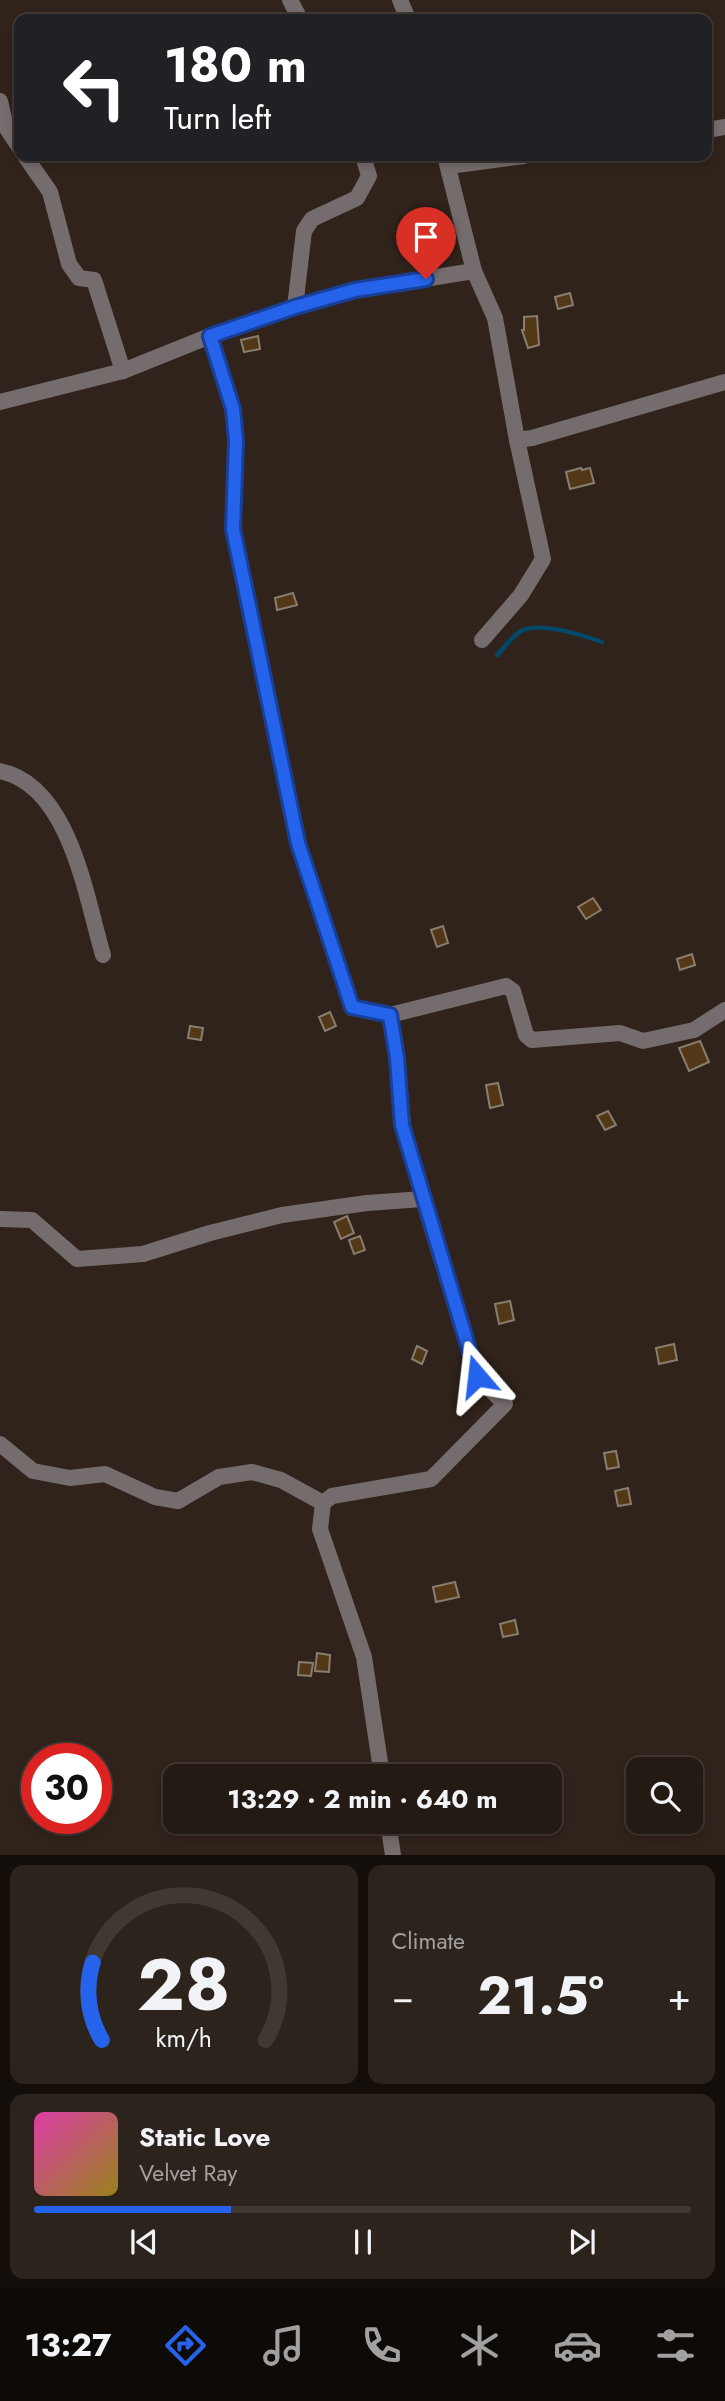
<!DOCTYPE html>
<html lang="en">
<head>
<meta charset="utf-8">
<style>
	:root { --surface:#241a14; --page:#2c231d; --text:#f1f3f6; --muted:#a3a1a0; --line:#413834; --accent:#2563eb }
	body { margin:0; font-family:Jost,sans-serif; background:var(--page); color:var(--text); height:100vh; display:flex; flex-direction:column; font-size:26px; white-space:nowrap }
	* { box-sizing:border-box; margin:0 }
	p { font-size:23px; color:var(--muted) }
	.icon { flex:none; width:38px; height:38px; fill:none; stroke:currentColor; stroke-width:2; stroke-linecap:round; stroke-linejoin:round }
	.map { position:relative; height:1855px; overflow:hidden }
	.drawer { display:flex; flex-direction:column; gap:10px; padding:10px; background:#140e0b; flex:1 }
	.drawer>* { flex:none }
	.hud { position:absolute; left:14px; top:14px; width:698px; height:147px; border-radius:14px; box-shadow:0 4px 10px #0003,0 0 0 2px var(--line); background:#202124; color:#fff; overflow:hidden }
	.tools { position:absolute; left:626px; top:1757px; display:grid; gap:14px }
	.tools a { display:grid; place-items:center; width:77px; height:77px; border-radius:14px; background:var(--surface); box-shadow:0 4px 10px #0003,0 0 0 2px var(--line); font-size:35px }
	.speed { position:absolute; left:21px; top:1743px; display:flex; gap:14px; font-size:35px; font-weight:700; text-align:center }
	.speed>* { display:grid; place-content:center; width:91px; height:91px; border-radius:50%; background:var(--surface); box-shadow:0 4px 10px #0003,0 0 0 2px var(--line); line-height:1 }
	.speed .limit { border:10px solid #d22; background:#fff; color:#111 }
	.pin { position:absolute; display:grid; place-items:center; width:60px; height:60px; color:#fff; margin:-72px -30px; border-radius:50% 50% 50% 0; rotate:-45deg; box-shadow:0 0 7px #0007 }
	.pin .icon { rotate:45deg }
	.me { position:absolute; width:77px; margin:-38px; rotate:343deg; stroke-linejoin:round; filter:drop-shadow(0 0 5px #0008) }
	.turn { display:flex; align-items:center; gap:24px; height:147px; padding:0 35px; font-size:32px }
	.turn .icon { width:91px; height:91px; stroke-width:2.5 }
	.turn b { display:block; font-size:49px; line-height:60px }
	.big { font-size:52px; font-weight:700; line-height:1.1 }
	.drawer .tile { flex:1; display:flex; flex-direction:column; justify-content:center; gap:10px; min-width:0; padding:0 24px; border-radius:14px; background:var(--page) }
	.drawer .dial { align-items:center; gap:0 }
	.dial svg { height:182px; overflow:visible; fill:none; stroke:var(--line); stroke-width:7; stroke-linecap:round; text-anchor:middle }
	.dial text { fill:var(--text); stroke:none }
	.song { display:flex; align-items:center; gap:21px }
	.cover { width:84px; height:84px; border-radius:10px; background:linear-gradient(135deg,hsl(320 70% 55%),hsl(50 70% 35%)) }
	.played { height:7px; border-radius:4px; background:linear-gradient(90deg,var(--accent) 30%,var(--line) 30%) }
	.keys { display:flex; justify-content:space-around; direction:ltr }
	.heat { display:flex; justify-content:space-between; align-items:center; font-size:38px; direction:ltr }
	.drawer .tiles { flex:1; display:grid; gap:10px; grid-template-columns:1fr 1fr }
	.tile:last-child { grid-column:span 2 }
	.trip { position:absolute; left:163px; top:1764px; width:399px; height:70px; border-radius:14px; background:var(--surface); box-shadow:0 4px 10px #0003,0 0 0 2px var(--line); font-weight:700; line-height:70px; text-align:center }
	.tabs { display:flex; height:112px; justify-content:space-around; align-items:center; background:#0e0a08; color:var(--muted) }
	.tabs .icon { width:49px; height:49px }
	.tabs .selected { color:var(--accent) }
	.tabs b { font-size:32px; color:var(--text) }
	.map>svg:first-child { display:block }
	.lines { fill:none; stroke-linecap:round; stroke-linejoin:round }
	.stream { stroke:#024868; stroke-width:4.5 }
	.building { fill:#523816; stroke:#897d6f; stroke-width:2 }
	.minor { stroke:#756c6d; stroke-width:16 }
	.route-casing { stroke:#184099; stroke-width:18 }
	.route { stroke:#2563eb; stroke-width:12 }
</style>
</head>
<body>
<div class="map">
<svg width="725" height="1855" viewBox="0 0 725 1855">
	<rect width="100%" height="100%" fill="#30231b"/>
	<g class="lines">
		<path class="stream" d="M 497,655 C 504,648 512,636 521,631 C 540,621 582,635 602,642"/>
	</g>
	<g class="building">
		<polygon points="570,293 573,305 558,309 555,297"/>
		<polygon points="537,316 539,345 528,348 522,330 524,330 524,317"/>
		<polygon points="258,336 260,349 244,352 241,340"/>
		<polygon points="581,468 582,470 590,468 594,483 570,489 566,472"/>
		<polygon points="293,593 297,605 277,610 275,598"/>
		<polygon points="593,898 601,910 586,919 578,907"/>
		<polygon points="443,926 448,943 437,947 431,930"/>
		<polygon points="692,954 695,965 680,970 677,959"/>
		<polygon points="330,1012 336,1026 325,1031 319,1017"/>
		<polygon points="190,1026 203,1028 201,1040 188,1038"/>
		<polygon points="700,1041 709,1062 689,1071 679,1048"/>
		<polygon points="498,1083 503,1105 490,1108 486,1085"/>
		<polygon points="608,1111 616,1125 605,1130 597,1116"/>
		<polygon points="347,1216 354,1233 341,1239 334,1222"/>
		<polygon points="360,1236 365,1250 354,1254 349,1240"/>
		<polygon points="510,1301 514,1320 499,1324 495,1304"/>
		<polygon points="674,1344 677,1360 659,1364 656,1348"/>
		<polygon points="417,1346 427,1351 422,1364 412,1359"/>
		<polygon points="616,1451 619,1467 607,1469 604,1453"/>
		<polygon points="628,1488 631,1504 618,1506 615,1491"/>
		<polygon points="455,1582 459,1597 436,1602 433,1587"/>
		<polygon points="515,1620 518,1634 503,1637 500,1624"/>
		<polygon points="317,1653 330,1655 329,1672 315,1671"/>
		<polygon points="299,1662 313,1663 311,1676 298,1675"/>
	</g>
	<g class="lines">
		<g class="minor">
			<polyline points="290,0 300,19"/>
			<polyline points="400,0 408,19"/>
			<polyline points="0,101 6,127 19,147"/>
			<polyline points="707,130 725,127"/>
			<polyline points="25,156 50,192 69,264 79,278 94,280 123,371"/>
			<polyline points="445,156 474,271 495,318 517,440 543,559 521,595 482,640"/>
			<polyline points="449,166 524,156"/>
			<polyline points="295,307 304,231 312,219 357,198 369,176 363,156"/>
			<polyline points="210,336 233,409 236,441 233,529 298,843 352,1008 390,1015 506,986 513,991 526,1035 532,1040 620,1033 643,1041 694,1030 725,1010"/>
			<polyline points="0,402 123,371 210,336 295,307 355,290 474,271"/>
			<polyline points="517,440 532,438 725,382"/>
			<path d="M 0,771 C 70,785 86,898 103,955"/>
			<polyline points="0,1219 32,1220 77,1259 143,1254 210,1233 282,1215 367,1203 423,1199"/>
			<polyline points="0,1444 33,1471 70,1478 105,1474 155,1497 178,1501 219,1477 252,1472 281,1480 323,1503"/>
			<polyline points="382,1776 364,1657 320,1529 323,1503 332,1496 431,1479 505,1404 477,1376 423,1199 403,1125 397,1058 390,1015"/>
			<polyline points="388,1822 393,1855"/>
		</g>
	</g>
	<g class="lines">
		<g class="route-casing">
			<polyline id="route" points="426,279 355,290 295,307 210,336 233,409 236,441 233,529 298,843 352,1007 390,1015 397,1058 402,1125 477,1376"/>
		</g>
		<use href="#route" class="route"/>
	</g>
</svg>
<div class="tools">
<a><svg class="icon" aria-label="search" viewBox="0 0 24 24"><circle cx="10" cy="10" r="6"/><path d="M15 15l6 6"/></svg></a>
</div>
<div class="speed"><div class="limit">30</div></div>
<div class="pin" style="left:426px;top:279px;background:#d93025"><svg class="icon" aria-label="arrive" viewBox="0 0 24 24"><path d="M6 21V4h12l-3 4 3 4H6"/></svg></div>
<svg class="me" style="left:477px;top:1376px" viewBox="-20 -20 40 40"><path d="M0-17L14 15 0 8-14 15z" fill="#2563eb" stroke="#fff" stroke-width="4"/></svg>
<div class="trip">13:29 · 2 min · 640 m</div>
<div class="hud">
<div class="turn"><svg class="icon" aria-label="left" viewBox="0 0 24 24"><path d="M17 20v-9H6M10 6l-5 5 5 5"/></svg><div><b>180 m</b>Turn left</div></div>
</div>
</div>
<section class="drawer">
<div class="tiles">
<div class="tile dial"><svg viewBox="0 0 100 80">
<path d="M14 69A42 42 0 1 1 86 69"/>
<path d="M14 69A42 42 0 0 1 10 35" stroke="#2563eb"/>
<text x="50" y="56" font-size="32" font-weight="700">28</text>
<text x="50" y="72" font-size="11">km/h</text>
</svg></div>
<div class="tile"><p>Climate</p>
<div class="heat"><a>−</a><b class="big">21.5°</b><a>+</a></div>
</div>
<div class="tile">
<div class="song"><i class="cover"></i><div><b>Static Love</b><p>Velvet Ray</p></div></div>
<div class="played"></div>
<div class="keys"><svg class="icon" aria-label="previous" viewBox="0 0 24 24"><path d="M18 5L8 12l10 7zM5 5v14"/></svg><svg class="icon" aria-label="pause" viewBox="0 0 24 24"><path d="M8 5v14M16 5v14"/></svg><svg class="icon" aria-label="next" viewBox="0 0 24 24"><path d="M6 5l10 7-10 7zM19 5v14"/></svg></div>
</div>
</div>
</section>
<nav class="tabs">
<b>13:27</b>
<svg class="icon selected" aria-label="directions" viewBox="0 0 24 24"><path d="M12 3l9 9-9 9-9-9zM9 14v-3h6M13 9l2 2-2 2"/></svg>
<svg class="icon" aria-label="music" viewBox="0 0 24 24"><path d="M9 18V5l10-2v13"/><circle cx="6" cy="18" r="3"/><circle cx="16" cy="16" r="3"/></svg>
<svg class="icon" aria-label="phone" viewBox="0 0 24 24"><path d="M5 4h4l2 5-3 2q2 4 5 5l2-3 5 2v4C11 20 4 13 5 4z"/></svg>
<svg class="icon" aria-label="climate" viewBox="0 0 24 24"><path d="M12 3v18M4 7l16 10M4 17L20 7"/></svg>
<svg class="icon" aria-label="car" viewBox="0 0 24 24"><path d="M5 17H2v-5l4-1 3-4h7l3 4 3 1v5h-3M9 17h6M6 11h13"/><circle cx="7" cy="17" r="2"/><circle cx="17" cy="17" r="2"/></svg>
<svg class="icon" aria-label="filters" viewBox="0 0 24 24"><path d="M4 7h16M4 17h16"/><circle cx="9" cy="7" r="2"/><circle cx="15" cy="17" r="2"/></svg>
</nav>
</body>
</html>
